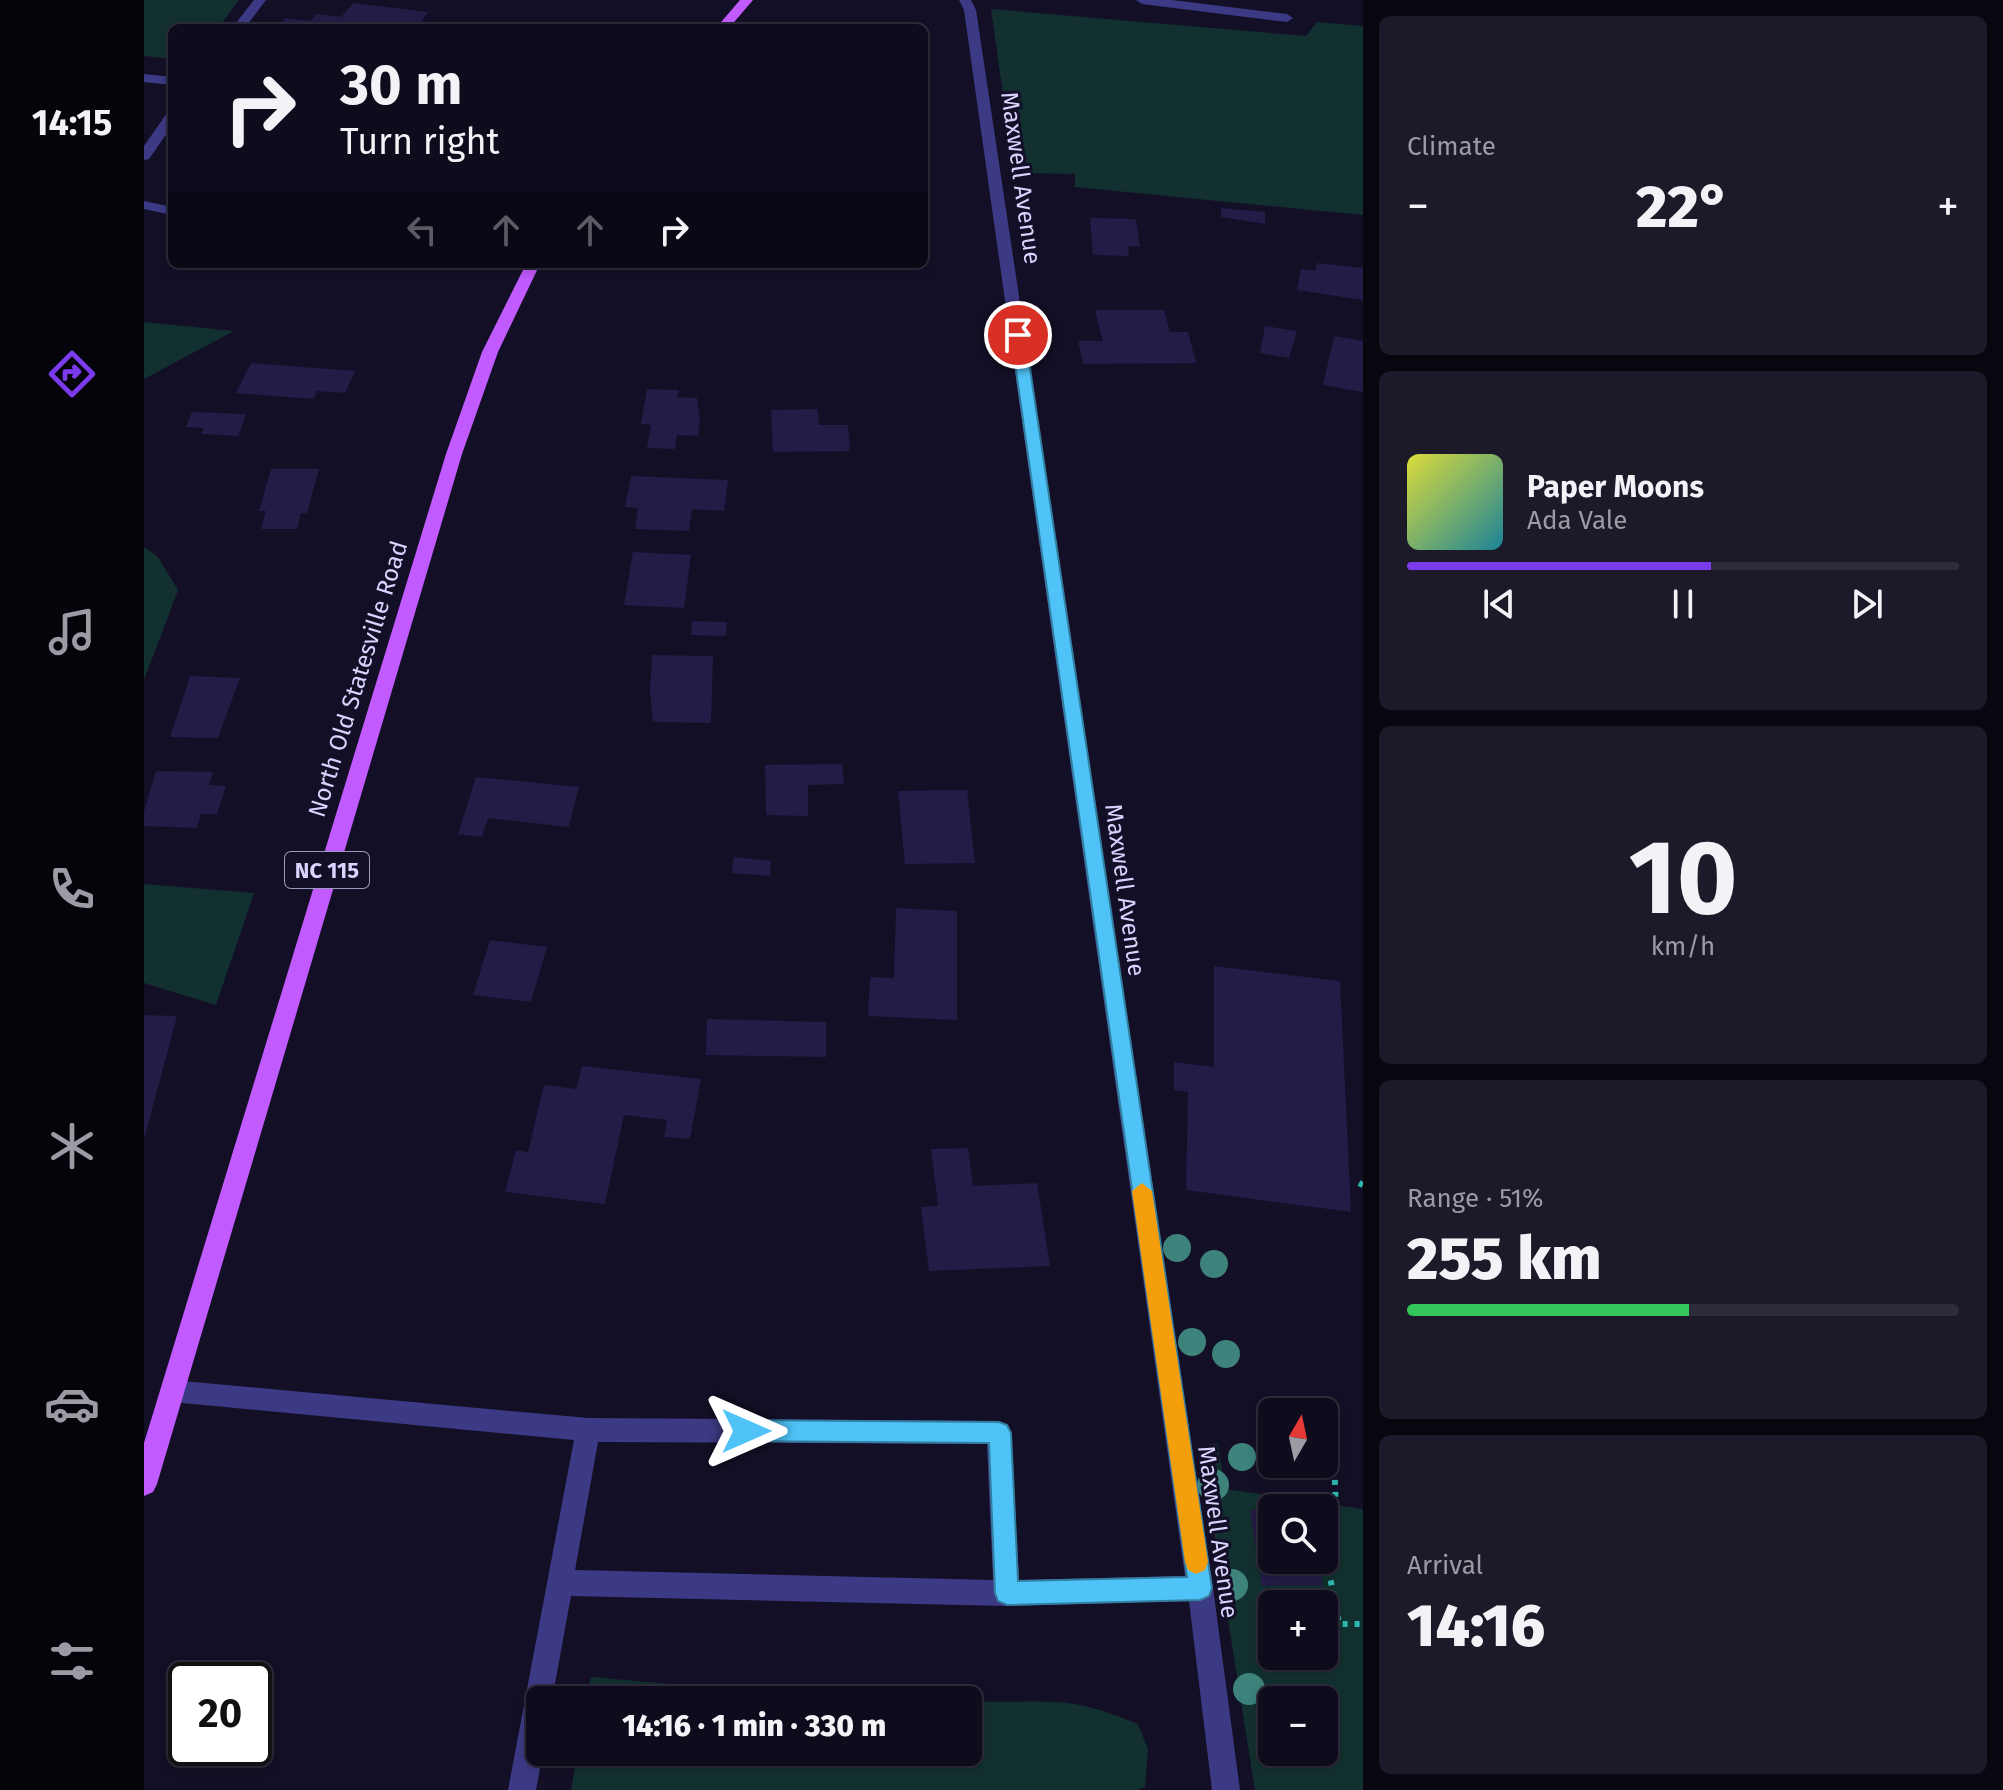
<!DOCTYPE html>
<html lang="en">
<head>
<meta charset="utf-8">
<style>
	:root { --surface:#0e0b1c; --page:#1c1929; --text:#f1f3f6; --muted:#9b9ba3; --line:#2e2b3b; --accent:#7c3aed }
	body { margin:0; font-family:"Fira Sans",sans-serif; background:var(--page); color:var(--text); height:100vh; display:flex; flex-direction:column; font-size:30px; white-space:nowrap }
	* { box-sizing:border-box; margin:0 }
	p { font-size:26px; color:var(--muted) }
	.icon { flex:none; width:44px; height:44px; fill:none; stroke:currentColor; stroke-width:2; stroke-linecap:round; stroke-linejoin:round }
	.map { position:relative; flex:1; overflow:hidden }
	.details { display:flex; flex-direction:column; gap:16px; padding:16px; background:#08060f; width:640px }
	.details>* { flex:none }
	.hud { position:absolute; left:24px; top:24px; width:760px; height:244px; border-radius:12px; box-shadow:0 4px 12px #0003,0 0 0 2px var(--line); background:#0e0b1c; color:var(--text); overflow:hidden }
	.needle { width:52px; rotate:9deg }
	.controls { position:absolute; left:1114px; top:1398px; display:grid; gap:16px }
	.controls a { display:grid; place-items:center; width:80px; height:80px; border-radius:12px; background:var(--surface); box-shadow:0 4px 12px #0003,0 0 0 2px var(--line); font-size:40px }
	.speed { position:absolute; left:24px; top:1662px; display:flex; gap:16px; font-size:40px; font-weight:700; text-align:center }
	.speed>* { display:grid; place-content:center; width:104px; height:104px; border-radius:50%; background:var(--surface); box-shadow:0 4px 12px #0003,0 0 0 2px var(--line); line-height:1 }
	.speed .limit { border:4px solid #111; border-radius:12px; background:#fff; color:#111 }
	.pin { position:absolute; display:grid; place-items:center; width:68px; height:68px; color:#fff; margin:-34px; border:4px solid #fff; border-radius:50%; box-shadow:0 2px 8px #0007 }
	.me { position:absolute; width:88px; margin:-44px; rotate:90deg; stroke-linejoin:round; filter:drop-shadow(0 0 6px #0008) }
	.turn { display:flex; align-items:center; gap:28px; height:168px; padding:0 40px; font-size:36px }
	.turn .icon { width:104px; height:104px; stroke-width:2.5 }
	.turn b { display:block; font-size:56px; line-height:68px }
	.lanes { display:flex; align-items:center; height:76px; padding:0 40px; background:#0003; justify-content:center; gap:40px; direction:ltr }
	.lanes .off { opacity:.35 }
	.big { font-size:60px; font-weight:800; line-height:1.1 }
	.details .widget { flex:1; display:flex; flex-direction:column; justify-content:center; gap:12px; min-width:0; padding:0 28px; border-radius:12px; background:var(--page) }
	.details .dial { align-items:center; gap:0 }
	.dial b { font-size:104px; line-height:1 }
	.song { display:flex; align-items:center; gap:24px }
	.cover { width:96px; height:96px; border-radius:12px; background:linear-gradient(135deg,hsl(60 70% 55%),hsl(190 70% 35%)) }
	.played { height:8px; border-radius:4px; background:linear-gradient(90deg,var(--accent) 55%,var(--line) 55%) }
	.keys { display:flex; justify-content:space-around; direction:ltr }
	.heat { display:flex; justify-content:space-between; align-items:center; font-size:44px; direction:ltr }
	.charge { height:12px; border-radius:6px; background:linear-gradient(90deg,#34c759 51%,var(--line) 0) }
	.trip { position:absolute; left:382px; top:1686px; width:456px; height:80px; border-radius:12px; background:var(--surface); box-shadow:0 4px 12px #0003,0 0 0 2px var(--line); font-weight:800; line-height:80px; text-align:center }
	main { display:flex; flex:1; min-height:0 }
	.tabs { display:flex; flex-direction:column; width:144px; justify-content:space-around; align-items:center; background:#06040b; color:var(--muted) }
	.tabs .icon { width:56px; height:56px }
	.tabs .on { color:var(--accent) }
	.tabs b { font-size:36px; color:var(--text) }
	.map>svg:first-child { display:block }
	.green { fill:#12302f; fill-rule:evenodd }
	.building { fill:#241b47 }
	.lines { fill:none; stroke-linecap:round; stroke-linejoin:round }
	.path { stroke:#2fb8b0; stroke-width:6; stroke-dasharray:5 7; stroke-linecap:butt }
	.minor { fill:#3d3a85; fill-rule:evenodd }
	.major { fill:#c25bff; fill-rule:evenodd }
	.tree { fill:#3d827b }
	.route { fill:#4fc3f7; stroke:#337fa1; stroke-width:2 }
	.slow { fill:#f59e0b }
	.labels { text-anchor:middle; stroke-width:6; stroke-linejoin:round; paint-order:stroke }
	.shield { fill:#130f26; stroke:#9e99be; stroke-width:2 }
	.shield-label { font-size:22px; font-weight:bold; fill:#d9d4ff }
	.street-label { font-size:24px; fill:#d9d4ff; stroke:#130f26 }
</style>
</head>
<body>
<main>
<nav class="tabs">
<b>14:15</b>
<svg class="icon on" aria-label="directions" viewBox="0 0 24 24"><path d="M12 3l9 9-9 9-9-9zM9 14v-3h6M13 9l2 2-2 2"/></svg>
<svg class="icon" aria-label="music" viewBox="0 0 24 24"><path d="M9 18V5l10-2v13"/><circle cx="6" cy="18" r="3"/><circle cx="16" cy="16" r="3"/></svg>
<svg class="icon" aria-label="phone" viewBox="0 0 24 24"><path d="M5 4h4l2 5-3 2q2 4 5 5l2-3 5 2v4C11 20 4 13 5 4z"/></svg>
<svg class="icon" aria-label="climate" viewBox="0 0 24 24"><path d="M12 3v18M4 7l16 10M4 17L20 7"/></svg>
<svg class="icon" aria-label="car" viewBox="0 0 24 24"><path d="M5 17H2v-5l4-1 3-4h7l3 4 3 1v5h-3M9 17h6M6 11h13"/><circle cx="7" cy="17" r="2"/><circle cx="17" cy="17" r="2"/></svg>
<svg class="icon" aria-label="filters" viewBox="0 0 24 24"><path d="M4 7h16M4 17h16"/><circle cx="9" cy="7" r="2"/><circle cx="15" cy="17" r="2"/></svg>
</nav>
<div class="map">
<svg width="1219" height="1790" viewBox="0 0 1219 1790">
	<rect width="100%" height="100%" fill="#130f26"/>
	<g class="green">
		<polygon points="0,0 95,0 74,28 28,28 28,59 0,56"/>
		<polygon points="847,9 1162,36 1173,22 1219,26 1219,215 931,187 931,174 870,173"/>
		<polygon points="0,322 90,331 0,379"/>
		<polygon points="0,547 14,557 34,590 0,680"/>
		<polygon points="0,884 110,893 72,1005 0,983"/>
		<path d="M 1065,1444 L 1074,1444 L 1081,1489 L 1219,1509 L 1219,1790 L 1111,1790 L 1058,1456 ZM 1128,1508 L 1180,1508 L 1180,1560 L 1128,1560 ZM 1128,1604 L 1180,1604 L 1180,1656 L 1128,1656 ZM 1128,1700 L 1180,1700 L 1180,1752 L 1128,1752 Z"/>
		<polygon points="447,1677 687,1698 789,1696 822,1700 442,1700"/>
		<path d="M 824,1700 C 853,1704 881,1700 911,1702 C 940,1703 967,1713 994,1724 L 1004,1749 L 1001,1787 L 993,1790 L 427,1790 L 434,1752 L 824,1752 Z"/>
	</g>
	<g class="building">
		<polygon points="209,3 284,12 273,28 134,28 141,18 167,21 172,14 197,17"/>
		<polygon points="1077,208 1121,212 1121,224 1077,217"/>
		<polygon points="946,218 992,219 996,247 984,246 985,256 949,255"/>
		<polygon points="1173,263 1219,268 1219,300 1153,290 1157,269 1171,271"/>
		<polygon points="951,310 1020,310 1026,332 1044,332 1052,363 939,364 934,341 959,341"/>
		<polygon points="1121,326 1153,331 1145,358 1116,353"/>
		<polygon points="1190,336 1219,341 1219,392 1179,385"/>
		<polygon points="107,363 211,371 201,393 173,391 170,399 92,393"/>
		<polygon points="503,389 535,390 533,397 553,398 556,420 554,436 533,435 531,449 503,448 507,425 497,424"/>
		<polygon points="674,409 675,425 704,425 706,451 629,452 627,410"/>
		<polygon points="48,412 102,414 94,436 57,434 60,428 42,427"/>
		<polygon points="127,469 175,469 163,513 157,513 153,529 117,529 122,511 115,511"/>
		<polygon points="487,476 584,480 580,511 548,509 545,531 491,529 494,508 481,507"/>
		<polygon points="489,552 547,555 540,608 480,605"/>
		<polygon points="548,621 583,622 582,636 547,635"/>
		<polygon points="508,655 569,656 567,723 509,722 506,691"/>
		<polygon points="46,676 96,678 74,738 26,737"/>
		<polygon points="698,764 700,784 664,785 664,816 622,815 621,765"/>
		<polygon points="12,771 69,772 65,785 82,786 73,814 57,814 53,828 0,826 0,812"/>
		<polygon points="332,777 435,787 425,827 344,818 338,837 314,834"/>
		<polygon points="823,790 831,863 761,864 754,791"/>
		<polygon points="590,857 627,861 626,876 588,873"/>
		<polygon points="752,908 813,911 813,1020 724,1016 726,977 750,978"/>
		<polygon points="346,940 403,947 387,1002 329,995"/>
		<polygon points="1070,966 1196,981 1207,1212 1042,1190 1044,1092 1030,1090 1030,1062 1070,1067"/>
		<polygon points="0,1015 33,1016 1,1136 0,1136"/>
		<polygon points="563,1019 682,1022 682,1057 562,1055"/>
		<polygon points="438,1066 557,1079 546,1139 520,1137 523,1120 480,1115 461,1204 361,1192 372,1150 384,1152 400,1085 432,1089"/>
		<polygon points="824,1148 829,1186 893,1183 906,1266 785,1271 777,1207 794,1206 787,1149"/>
		<polygon points="1106,1510 1128,1510 1128,1560 1174,1560 1179,1586 1118,1586"/>
	</g>
	<g class="lines">
		<g class="path">
			<polyline points="1215,1183 1219,1185"/>
			<polyline points="1189,1432 1192,1512"/>
			<polyline points="1180,1545 1195,1624 1219,1624"/>
		</g>
		<g class="minor">
			<polygon points="110,0 122,0 101,28 88,28"/>
			<path d="M 815,0 L 827,0 L 832,10 L 1069,1588 L 1096,1790 L 1068,1790 L 1045,1601 L 863,1606 L 427,1596 L 408,1700 L 396,1700 L 396,1752 L 399,1752 L 392,1790 L 364,1790 L 430,1440 L 28,1402 L 19,1399 L 16,1391 L 19,1383 L 28,1380 L 444,1418 L 855,1421 L 864,1425 L 867,1433 L 875,1580 L 1041,1576 L 820,10 ZM 454,1442 L 843,1444 L 849,1580 L 431,1570 Z"/>
			<polygon points="992,0 1028,0 1143,14 1149,18 1143,22 998,4"/>
			<polygon points="0,74 28,77 28,85 0,82"/>
			<polygon points="28,112 28,126 5,159 0,160 0,146 23,113"/>
			<polygon points="0,201 28,207 28,215 0,209"/>
		</g>
		<g class="major">
			<polygon points="596,0 609,0 585,28 572,28"/>
			<polygon points="382,264 396,264 354,352 318,454 13,1484 9,1492 0,1496 0,1443 302,454 338,352"/>
		</g>
	</g>
	<g class="tree">
		<circle cx="1033" cy="1248" r="14"/>
		<circle cx="1070" cy="1264" r="14"/>
		<circle cx="1048" cy="1342" r="14"/>
		<circle cx="1082" cy="1354" r="14"/>
		<circle cx="1098" cy="1457" r="14"/>
		<circle cx="1069" cy="1485" r="16"/>
		<circle cx="1088" cy="1585" r="16"/>
		<circle cx="1105" cy="1689" r="16"/>
	</g>
	<polygon class="route" points="874,331 881,335 1068,1588 1065,1596 1056,1600 863,1605 854,1601 851,1593 845,1443 602,1441 594,1438 591,1431 594,1423 602,1420 855,1422 863,1425 867,1433 874,1581 1043,1577 867,335"/>
	<polygon class="slow" points="998,1183 1008,1191 1064,1562 1061,1570 1052,1574 1044,1570 1041,1562 988,1191"/>
	<g class="labels">
		<rect class="shield" x="141" y="852" width="84" height="36" rx="6"/>
		<g class="shield-label">
			<text x="183" y="878">NC 115</text>
		</g>
		<g class="street-label">
			<text transform="translate(877 178) rotate(82)" y="8">Maxwell Avenue</text>
			<text transform="translate(214 679) rotate(-73)" y="8">North Old Statesville Road</text>
			<text transform="translate(981 890) rotate(82)" y="8">Maxwell Avenue</text>
			<text transform="translate(1074 1532) rotate(82)" y="8">Maxwell Avenue</text>
		</g>
	</g>
</svg>
<div class="controls">
<a><svg class="needle" viewBox="-14 -14 28 28"><path d="M0-13l5 13h-10z" fill="#e53935"/><path d="M0 13l5-13h-10z" fill="#9b9ba3"/></svg></a>
<a><svg class="icon" aria-label="search" viewBox="0 0 24 24"><circle cx="10" cy="10" r="6"/><path d="M15 15l6 6"/></svg></a>
<a>+</a>
<a>−</a>
</div>
<div class="speed"><div class="limit">20</div></div>
<div class="pin" style="left:874px;top:335px;background:#d93025"><svg class="icon" aria-label="arrive" viewBox="0 0 24 24"><path d="M6 21V4h12l-3 4 3 4H6"/></svg></div>
<svg class="me" style="left:602px;top:1431px" viewBox="-20 -20 40 40"><path d="M0-17L14 15 0 8-14 15z" fill="#4fc3f7" stroke="#fff" stroke-width="4"/></svg>
<div class="trip">14:16 · 1 min · 330 m</div>
<div class="hud">
<div class="turn"><svg class="icon" aria-label="right" viewBox="0 0 24 24"><path d="M7 20v-9h11M14 6l5 5-5 5"/></svg><div><b>30 m</b>Turn right</div></div>
<div class="lanes"><svg class="icon off" aria-label="left" viewBox="0 0 24 24"><path d="M17 20v-9H6M10 6l-5 5 5 5"/></svg><svg class="icon off" aria-label="ahead" viewBox="0 0 24 24"><path d="M12 20V5M6 11l6-6 6 6"/></svg><svg class="icon off" aria-label="ahead" viewBox="0 0 24 24"><path d="M12 20V5M6 11l6-6 6 6"/></svg><svg class="icon" aria-label="right" viewBox="0 0 24 24"><path d="M7 20v-9h11M14 6l5 5-5 5"/></svg></div>
</div>
</div>
<section class="details">
<div class="widget"><p>Climate</p>
<div class="heat"><a>−</a><b class="big">22°</b><a>+</a></div>
</div>
<div class="widget">
<div class="song"><i class="cover"></i><div><b>Paper Moons</b><p>Ada Vale</p></div></div>
<div class="played"></div>
<div class="keys"><svg class="icon" aria-label="previous" viewBox="0 0 24 24"><path d="M18 5L8 12l10 7zM5 5v14"/></svg><svg class="icon" aria-label="pause" viewBox="0 0 24 24"><path d="M8 5v14M16 5v14"/></svg><svg class="icon" aria-label="next" viewBox="0 0 24 24"><path d="M6 5l10 7-10 7zM19 5v14"/></svg></div>
</div>
<div class="widget dial"><b>10</b><p>km/h</p></div>
<div class="widget"><p>Range · 51%</p><b class="big">255 km</b><div class="charge"></div></div>
<div class="widget"><p>Arrival</p><b class="big">14:16</b></div>
</section>
</main>
</body>
</html>
